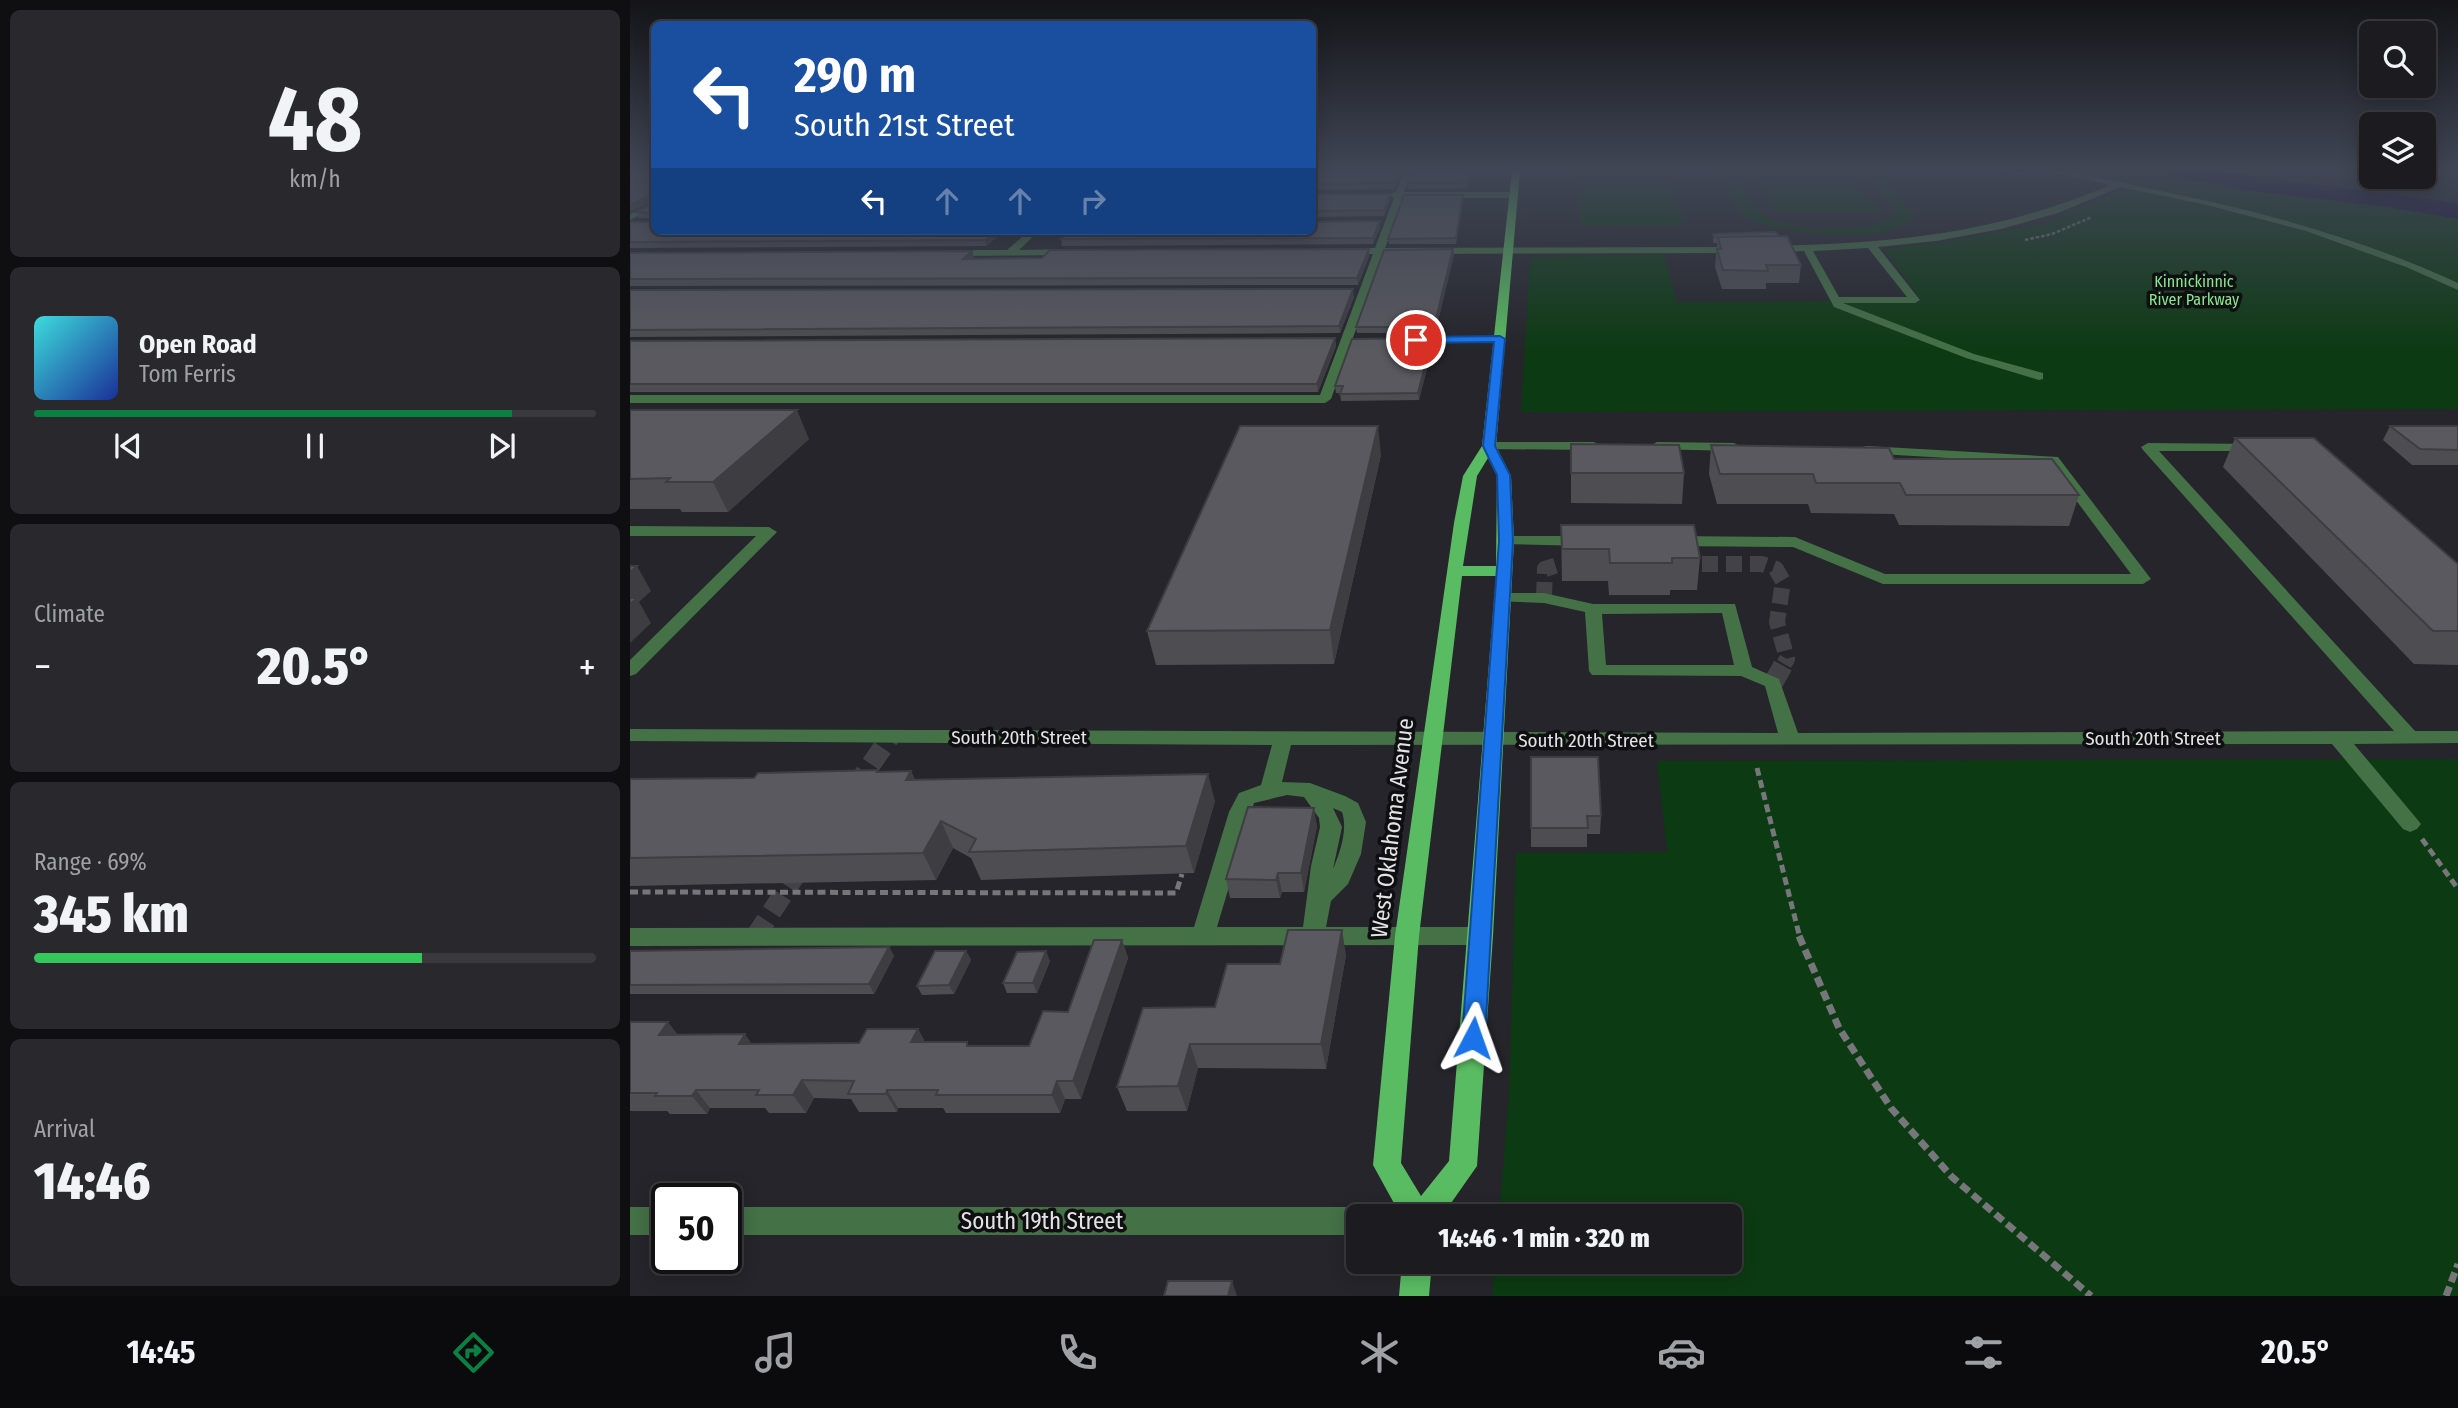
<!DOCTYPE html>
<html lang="en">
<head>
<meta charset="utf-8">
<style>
	:root { --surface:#1c1c20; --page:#29292d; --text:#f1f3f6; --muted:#a0a1a5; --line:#3a3a3e; --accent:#0b8043 }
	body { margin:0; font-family:"Fira Sans Condensed",sans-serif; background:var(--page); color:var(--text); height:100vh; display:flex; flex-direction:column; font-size:26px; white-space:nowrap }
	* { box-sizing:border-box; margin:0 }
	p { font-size:23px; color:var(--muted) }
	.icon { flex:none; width:38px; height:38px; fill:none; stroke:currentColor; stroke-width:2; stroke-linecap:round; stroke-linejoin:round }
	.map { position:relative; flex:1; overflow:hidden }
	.panel { display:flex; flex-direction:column; gap:10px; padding:10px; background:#0f0f12; width:630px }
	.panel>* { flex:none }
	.banner { position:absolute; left:21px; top:21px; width:665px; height:214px; border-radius:10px; box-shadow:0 4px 18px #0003,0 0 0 2px var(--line); background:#1a4fa0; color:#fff; overflow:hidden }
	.buttons { position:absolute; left:1729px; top:21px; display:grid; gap:14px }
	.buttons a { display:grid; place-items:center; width:77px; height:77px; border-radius:10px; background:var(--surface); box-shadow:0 4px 18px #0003,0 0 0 2px var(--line); font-size:35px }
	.speed { position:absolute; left:21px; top:1183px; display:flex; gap:14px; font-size:35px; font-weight:700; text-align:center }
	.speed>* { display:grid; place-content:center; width:91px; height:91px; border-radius:50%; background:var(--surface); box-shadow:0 4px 18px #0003,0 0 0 2px var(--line); line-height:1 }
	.speed .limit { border:4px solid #111; border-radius:10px; background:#fff; color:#111 }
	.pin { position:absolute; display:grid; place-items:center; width:60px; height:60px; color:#fff; margin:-30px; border:4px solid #fff; border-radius:50%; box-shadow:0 2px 7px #0007 }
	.me { position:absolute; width:77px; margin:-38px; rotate:4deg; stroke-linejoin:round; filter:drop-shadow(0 0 5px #0008) }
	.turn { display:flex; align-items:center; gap:24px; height:147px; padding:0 28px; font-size:32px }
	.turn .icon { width:91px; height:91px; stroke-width:2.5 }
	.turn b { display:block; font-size:49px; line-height:60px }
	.lanes { display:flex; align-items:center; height:66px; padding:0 28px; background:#0003; justify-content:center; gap:35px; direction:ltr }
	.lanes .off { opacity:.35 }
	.big { font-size:52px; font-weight:800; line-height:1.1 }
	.panel .card { flex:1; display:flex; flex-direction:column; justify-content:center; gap:10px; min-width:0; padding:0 24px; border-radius:10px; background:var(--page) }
	.panel .dial { align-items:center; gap:0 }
	.dial b { font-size:91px; line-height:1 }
	.song { display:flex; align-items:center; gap:21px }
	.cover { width:84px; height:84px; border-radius:10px; background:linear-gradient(135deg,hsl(180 70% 55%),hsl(230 70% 35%)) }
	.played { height:7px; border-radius:4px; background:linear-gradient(90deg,var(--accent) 85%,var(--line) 85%) }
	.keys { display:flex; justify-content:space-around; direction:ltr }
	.heat { display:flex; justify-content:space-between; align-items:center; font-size:38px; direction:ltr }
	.charge { height:10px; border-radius:5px; background:linear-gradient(90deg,#34c759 69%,var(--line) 0) }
	.trip { position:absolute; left:716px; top:1204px; width:396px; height:70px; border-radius:10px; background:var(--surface); box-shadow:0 4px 18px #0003,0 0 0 2px var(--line); font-weight:800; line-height:70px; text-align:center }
	.menu { display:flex; height:112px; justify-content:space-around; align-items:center; background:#0b0b0d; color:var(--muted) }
	.menu .icon { width:49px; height:49px }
	.menu .selected { color:var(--accent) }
	.menu b { font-size:32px; color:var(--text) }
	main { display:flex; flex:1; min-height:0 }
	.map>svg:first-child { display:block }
	.green { fill:#0c3a12 }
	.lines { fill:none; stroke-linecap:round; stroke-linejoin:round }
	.river { fill:#16063f; fill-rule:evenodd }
	.minor-tunnel-far1 { stroke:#424247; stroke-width:16; stroke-dasharray:16 8; stroke-linecap:butt }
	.minor-tunnel { stroke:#424247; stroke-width:20; stroke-dasharray:20 10; stroke-linecap:butt }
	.path-far2 { stroke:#76767b; stroke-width:2.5; stroke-dasharray:3.5 2; stroke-linecap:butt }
	.path-far1 { stroke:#76767b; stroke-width:5; stroke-dasharray:8 4.5; stroke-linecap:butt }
	.path { stroke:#76767b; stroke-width:7; stroke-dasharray:10 5; stroke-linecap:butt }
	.minor { fill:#447146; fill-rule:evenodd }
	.major { fill:#5abc62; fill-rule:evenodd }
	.wall { fill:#4d4d52 }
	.shaded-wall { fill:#3e3e42 }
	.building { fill:#59595f; stroke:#3e3e42; stroke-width:2 }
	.route { fill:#1a73e8; stroke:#114b97; stroke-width:2 }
	.labels { text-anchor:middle; stroke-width:7; stroke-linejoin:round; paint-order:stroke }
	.far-park-label { font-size:16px; fill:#86e78c; stroke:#0f0f11 }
	.street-label { font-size:19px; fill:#e3e3e6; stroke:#0f0f11 }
	.near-street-label { font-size:23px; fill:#e3e3e6; stroke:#0f0f11 }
</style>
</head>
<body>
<main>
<section class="panel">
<div class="card dial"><b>48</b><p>km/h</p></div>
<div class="card">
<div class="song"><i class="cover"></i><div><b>Open Road</b><p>Tom Ferris</p></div></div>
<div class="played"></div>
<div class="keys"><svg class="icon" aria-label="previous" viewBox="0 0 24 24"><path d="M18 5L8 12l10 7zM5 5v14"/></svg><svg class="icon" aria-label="pause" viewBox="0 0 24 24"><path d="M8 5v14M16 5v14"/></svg><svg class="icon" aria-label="next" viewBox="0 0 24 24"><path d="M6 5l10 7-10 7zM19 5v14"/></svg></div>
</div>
<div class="card"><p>Climate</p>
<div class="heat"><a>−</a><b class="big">20.5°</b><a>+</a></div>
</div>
<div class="card"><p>Range · 69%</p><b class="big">345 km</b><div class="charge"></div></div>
<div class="card"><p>Arrival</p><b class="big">14:46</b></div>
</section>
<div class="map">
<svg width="1828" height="1296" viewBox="0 0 1828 1296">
	<rect width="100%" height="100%" fill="#25252b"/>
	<g class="green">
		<polygon points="949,171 1037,171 1054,225 951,226"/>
		<path d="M 1092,171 L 1108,171 C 1114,183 1119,201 1128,211 C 1150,233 1235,234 1261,218 L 1264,209 L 1234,171 L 1251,171 L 1284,214 C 1267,249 1140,234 1113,215 C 1102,206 1097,184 1092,171 Z"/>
		<polygon points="1123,171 1219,171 1250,212 1144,212"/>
		<polygon points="1437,171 1613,171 1828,205 1828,409 891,412 900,259 906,257 1034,254 1046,302 1292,301 1255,249 1316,242 1411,224 1506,185"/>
		<polygon points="1828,759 1828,1296 862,1296 865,1262 1099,1262 1099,1216 869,1216 879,1095 886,853 1037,852 1027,761"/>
	</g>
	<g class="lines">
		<polygon class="river" points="1533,171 1584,171 1828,203 1828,219 1757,207 1615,190 1537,176"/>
		<g class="minor-tunnel-far1">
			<polyline points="1048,564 1132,564 1146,569 1153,581 1147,622 1157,659 1154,664"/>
			<polyline points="914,598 915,569 931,564 953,564"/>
		</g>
		<g class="minor-tunnel">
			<polyline points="1143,683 1155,662"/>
			<polyline points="224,789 260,737"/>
			<polyline points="125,937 173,864"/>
		</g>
		<g class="path-far2">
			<polyline points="1374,171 1406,176"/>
			<polyline points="1395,240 1422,234 1462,217"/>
		</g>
		<g class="path-far1">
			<polyline points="1127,768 1170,938"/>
			<polyline points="1792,839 1828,889"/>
			<polyline points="0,892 546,893 552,874"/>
		</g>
		<g class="path">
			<polyline points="1169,936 1209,1028 1261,1108 1322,1177 1461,1296"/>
			<polyline points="1816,1296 1828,1264"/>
		</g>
		<g class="minor">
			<polygon points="774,171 782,171 774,192 883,192 887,195 883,198 773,198 755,248 1109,247 1114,250 1109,253 753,254 701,399 695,403 0,403 0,395 690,395 743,254 717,254 712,251 717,248 745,248 764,198 757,195 766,192"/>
			<path d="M 1416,171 C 1450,171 1483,181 1516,188 C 1624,209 1728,237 1828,283 L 1828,290 L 1776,267 L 1676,231 L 1577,205 L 1490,187 L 1428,213 L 1371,229 L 1306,241 L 1248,247 L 1290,300 L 1285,303 L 1213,303 L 1344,354 L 1413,373 L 1413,379 L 1409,380 L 1336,358 L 1204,307 L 1174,251 L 1141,252 L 1136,249 L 1141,246 C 1264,243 1366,234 1480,185 ZM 1238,248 L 1277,297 L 1209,297 L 1183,251 Z"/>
			<polygon points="24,202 24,208 0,220 0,214"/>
			<polygon points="399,231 409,231 389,250 441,249 446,252 441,255 318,256 313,253 318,250 377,250"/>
			<polygon points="779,337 870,336 876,339 870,342 775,342 775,338"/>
			<polygon points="859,442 964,442 971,446 964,450 854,449 852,446"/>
			<polygon points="1027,442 1104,443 1111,447 1104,451 1022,449 1020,446"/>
			<path d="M 1518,443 L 1629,444 L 1629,450 L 1624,451 L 1529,451 L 1785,731 L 1828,731 L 1828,743 L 1724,744 L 1787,819 L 1791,824 L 1787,829 L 1780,832 L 1773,829 L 1702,744 L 661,745 L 652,782 L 680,783 L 715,796 L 728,803 L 736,822 L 731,854 L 718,884 L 701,901 L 696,927 L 851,927 L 859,929 L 863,936 L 859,943 L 851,945 L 0,946 L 0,928 L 564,927 L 599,812 L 609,793 L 631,785 L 642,745 L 0,741 L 0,729 L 1148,733 L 1135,686 L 1111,676 L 962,675 L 959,671 L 955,612 L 914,603 L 866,601 L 864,598 L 866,595 L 872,593 L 914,593 L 963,604 L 1105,604 L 1122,667 L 1149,679 L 1168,733 L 1764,731 L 1513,450 L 1511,447 ZM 1092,613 L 1104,665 L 976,665 L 972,614 ZM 657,795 L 674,797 L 689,818 L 690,827 L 681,866 L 673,927 L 587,927 L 624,803 ZM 703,808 L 712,812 C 718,830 710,852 703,869 L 712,827 Z"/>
			<polygon points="1237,446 1428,457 1521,579 1513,584 1253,584 1163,547 1043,546 1035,541 1043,536 1165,537 1255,574 1501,574 1419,464 1232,453 1232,447"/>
			<polygon points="0,526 139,527 147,532 6,674 0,676 0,660 126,536 0,536"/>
			<polygon points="876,536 955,536 963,541 955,546 871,544 868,541 871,538"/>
			<rect x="0" y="1207" width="37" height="28"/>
			<polygon points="96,1207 728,1207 738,1211 741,1216 728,1216 728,1235 96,1235"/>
		</g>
		<g class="major">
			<path d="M 882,171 L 890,171 L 866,446 L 881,476 L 884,541 L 863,936 L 847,1166 L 812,1216 L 771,1216 L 743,1165 L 765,936 L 824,523 L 833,476 L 852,446 ZM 858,458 L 867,476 L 866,566 L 833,566 L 847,476 ZM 832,576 L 866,576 L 819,1161 L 791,1196 L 771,1163 L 789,936 Z"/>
			<polygon points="772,1262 802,1262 799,1296 769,1296"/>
		</g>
	</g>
	<g class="wall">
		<polygon points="0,171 375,231 356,246 0,248 0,222 23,222 23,219 9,218 6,212 22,204 23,202 0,211"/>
		<polygon points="682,171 773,171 764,189 682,190"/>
		<polygon points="840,171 837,188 778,189 777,183"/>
		<polygon points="682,194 760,201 754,216 682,217"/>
		<polygon points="833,201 826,244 759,244 758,239"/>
		<polygon points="750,228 743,244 432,246 431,239"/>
		<polygon points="1083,234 1149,236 1171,265 1169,283 1136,283 1136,289 1092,289 1085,267 1087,243 1083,243"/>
		<polygon points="739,249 739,256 728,285 0,286 0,253 342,251 344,258 343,258 412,258"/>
		<polygon points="824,255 805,333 727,333 726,327"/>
		<polygon points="0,290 724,297 710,333 0,337"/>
		<polygon points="705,338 706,346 688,392 0,392 0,341"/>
		<polygon points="802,338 803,345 789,400 711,401 710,393 706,393 705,386"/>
		<polygon points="0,410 179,439 98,512 52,512 50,509 0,509"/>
		<polygon points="1760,426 1828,426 1828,465 1782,465 1753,440"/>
		<polygon points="1605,438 1828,564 1828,665 1784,664 1593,467"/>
		<polygon points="941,444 1054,473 1052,504 941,503"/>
		<polygon points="1081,445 1264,459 1449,495 1439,526 1269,525 1264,514 1181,513 1178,504 1087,504 1079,474"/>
		<polygon points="751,455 704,664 526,665 517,631"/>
		<polygon points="931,525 1070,558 1067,590 1040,590 1040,595 979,595 978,581 932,581"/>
		<polygon points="901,757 971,816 970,834 957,834 957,847 901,847"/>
		<polygon points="248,770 249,772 281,771 285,780 585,801 564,873 351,880 341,858 323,848 306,880 0,886 0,779 124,778"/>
		<polygon points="687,826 674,892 652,892 650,898 600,898 596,879"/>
		<polygon points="492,940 498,958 451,1099 435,1099 430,1113 316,1113 313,1108 268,1108 267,1112 229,1112 221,1099 184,1098 176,1113 139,1113 135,1108 80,1108 77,1114 40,1114 37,1111 0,1111 0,1022 48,1035 122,1044 229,1043 288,1029 295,1042 337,1042 339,1046 399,1046 438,1012"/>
		<polygon points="259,947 264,956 244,994 0,994 0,951"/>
		<polygon points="336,951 341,960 324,994 292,995 287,986"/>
		<polygon points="716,955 696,1069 568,1068 557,1111 497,1111 487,1087 585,1007 650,964"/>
		<polygon points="420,961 407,993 377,993 373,983"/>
	</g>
	<g class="shaded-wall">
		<polygon points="770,171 773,171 764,189 764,183"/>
		<polygon points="23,194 24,201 0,211 0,204"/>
		<polygon points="760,194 760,201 754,216 754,210"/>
		<polygon points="833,195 833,201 826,244 826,238"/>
		<polygon points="750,221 750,228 743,244 743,238"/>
		<polygon points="365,231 375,231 356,246 355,240"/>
		<polygon points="739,249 739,256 728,285 727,278"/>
		<polygon points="823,249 824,255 805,333 804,327"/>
		<polygon points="342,251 344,258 335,266 333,259"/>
		<polygon points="723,289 724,297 710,333 709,326"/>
		<polygon points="705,338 706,346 688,392 687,384"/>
		<polygon points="802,338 803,345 789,400 788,393"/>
		<polygon points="167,410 179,439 98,512 83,482"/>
		<polygon points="748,426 751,455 704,664 700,630"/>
		<polygon points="7,566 21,591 9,602 21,623 0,643 0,572"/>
		<polygon points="281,771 293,798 276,780"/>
		<polygon points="578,774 585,801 564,873 556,846"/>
		<polygon points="684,808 687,826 674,892 671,873"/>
		<polygon points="311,821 323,848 306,880 293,853"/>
		<polygon points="648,873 652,892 650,898 646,880"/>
		<polygon points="712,930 716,955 696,1069 691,1044"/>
		<polygon points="492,940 498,958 451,1099 443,1081"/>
		<polygon points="259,947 264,956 244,994 239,984"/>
		<polygon points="336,951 341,960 324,994 319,985"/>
		<polygon points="416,951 420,961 407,993 403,983"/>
		<polygon points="38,1022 52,1040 29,1035"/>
		<polygon points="288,1029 297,1047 281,1042"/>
		<polygon points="115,1034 128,1053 109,1044"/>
		<polygon points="560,1044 568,1068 557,1111 548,1086"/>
		<polygon points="172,1080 184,1098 176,1113 163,1095"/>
		<polygon points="427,1081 435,1099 430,1113 422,1095"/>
		<polygon points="66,1090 80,1108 77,1114 62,1096"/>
		<polygon points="257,1090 268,1108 267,1112 256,1094"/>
		<polygon points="602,1281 607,1296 598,1296"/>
	</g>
	<g class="building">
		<polygon points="0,171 24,171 24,231 365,231 355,240 0,242 0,222 23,222 23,213 6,212 22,204 23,194 0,204"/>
		<polygon points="682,171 770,171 764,183 682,184"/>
		<polygon points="781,171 839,171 837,182 777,183"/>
		<polygon points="682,194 760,194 754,210 682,211"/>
		<polygon points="774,195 833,195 826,238 758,239"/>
		<polygon points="750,221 743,238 431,239 439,231 682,231 682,222"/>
		<polygon points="1146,232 1149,236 1084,237 1083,234"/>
		<polygon points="1157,236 1171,265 1136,265 1138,271 1093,270 1087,249 1091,249 1088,237"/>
		<polygon points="739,249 727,278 0,279 0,253 342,251 333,259 412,258 420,250"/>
		<polygon points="823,249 804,327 726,327 754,250"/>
		<polygon points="723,289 709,326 0,330 0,290"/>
		<polygon points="705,338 687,384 0,384 0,341"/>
		<polygon points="802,338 788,393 710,394 713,386 705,386 722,339"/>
		<polygon points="0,410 167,410 83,482 36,482 40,478 0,479"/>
		<polygon points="610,426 748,426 700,630 517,631"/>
		<polygon points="1760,426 1828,426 1828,450 1790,449"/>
		<polygon points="1605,438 1684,438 1828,564 1828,631 1803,631"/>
		<polygon points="941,444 1049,445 1054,473 941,473"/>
		<polygon points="1081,445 1259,448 1264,459 1422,459 1449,495 1276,495 1270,483 1186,483 1183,474 1090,474"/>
		<polygon points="931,525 1064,525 1070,558 1042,558 1042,563 980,563 979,549 932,549"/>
		<polygon points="0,566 7,566 0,572"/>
		<polygon points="0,598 7,598 0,604"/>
		<polygon points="901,757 968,757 971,816 957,816 958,828 901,828"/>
		<polygon points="248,770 247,772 281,771 276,780 578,774 556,846 339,852 346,839 311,821 293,853 0,858 0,779 124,778 128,773"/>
		<polygon points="618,807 684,808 671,873 648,873 646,880 596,879"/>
		<polygon points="658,930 712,930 691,1044 560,1044 548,1086 487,1087 513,1008 585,1007 597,964 650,964"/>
		<polygon points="464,940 492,940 443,1081 427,1081 422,1095 306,1095 308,1090 257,1090 256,1094 218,1094 224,1081 172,1080 163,1095 126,1095 129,1090 66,1090 62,1096 25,1096 27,1093 0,1093 0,1022 38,1022 29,1035 115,1034 109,1044 229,1043 237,1029 288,1029 281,1042 337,1042 337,1046 399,1046 413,1011 438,1012"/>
		<polygon points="259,947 239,984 0,985 0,951"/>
		<polygon points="305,951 336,951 319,985 287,986"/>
		<polygon points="416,951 403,983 373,983 387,952"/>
		<polygon points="538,1281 602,1281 598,1296 534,1296"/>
	</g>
	<linearGradient id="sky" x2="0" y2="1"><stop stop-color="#141418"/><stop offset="0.48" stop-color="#404655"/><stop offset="1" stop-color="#404655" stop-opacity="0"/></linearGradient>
	<rect width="1828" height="353" fill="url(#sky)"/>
	<polygon class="route" points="870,336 875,339 865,446 880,475 883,541 855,1038 851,1045 843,1048 835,1045 832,1038 869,541 867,475 853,446 864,342 786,343 781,340 786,337"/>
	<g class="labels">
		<g class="far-park-label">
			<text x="1564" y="287">Kinnickinnic<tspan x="1564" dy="18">River Parkway</tspan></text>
		</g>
		<g class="street-label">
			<text x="389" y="744">South 20th Street</text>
			<text x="1523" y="745">South 20th Street</text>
			<text x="956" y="747">South 20th Street</text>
		</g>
		<g class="near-street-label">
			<text transform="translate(762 828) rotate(-83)" y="8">West Oklahoma Avenue</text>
			<text x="412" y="1229">South 19th Street</text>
		</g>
	</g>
</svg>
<div class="buttons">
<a><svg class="icon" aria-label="search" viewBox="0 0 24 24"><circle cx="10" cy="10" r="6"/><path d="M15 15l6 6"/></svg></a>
<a><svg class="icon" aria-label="layers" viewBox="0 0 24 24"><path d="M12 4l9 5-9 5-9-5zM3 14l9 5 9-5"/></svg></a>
</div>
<div class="speed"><div class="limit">50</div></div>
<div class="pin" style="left:786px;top:340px;background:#d93025"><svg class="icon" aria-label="arrive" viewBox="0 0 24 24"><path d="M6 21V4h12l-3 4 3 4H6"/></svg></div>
<svg class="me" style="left:843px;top:1038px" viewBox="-20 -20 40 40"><path d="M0-17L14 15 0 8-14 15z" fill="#1a73e8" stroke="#fff" stroke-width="4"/></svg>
<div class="trip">14:46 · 1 min · 320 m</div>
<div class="banner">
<div class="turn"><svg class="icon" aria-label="left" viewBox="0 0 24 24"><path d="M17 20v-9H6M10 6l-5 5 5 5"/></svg><div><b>290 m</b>South 21st Street</div></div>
<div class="lanes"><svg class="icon" aria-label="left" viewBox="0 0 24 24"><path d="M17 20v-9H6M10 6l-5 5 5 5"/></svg><svg class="icon off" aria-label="ahead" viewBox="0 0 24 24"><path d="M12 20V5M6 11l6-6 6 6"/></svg><svg class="icon off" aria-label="ahead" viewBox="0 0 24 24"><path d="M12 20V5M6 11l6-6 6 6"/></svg><svg class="icon off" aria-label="right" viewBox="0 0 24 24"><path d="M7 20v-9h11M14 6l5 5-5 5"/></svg></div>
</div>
</div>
</main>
<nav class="menu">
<b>14:45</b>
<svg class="icon selected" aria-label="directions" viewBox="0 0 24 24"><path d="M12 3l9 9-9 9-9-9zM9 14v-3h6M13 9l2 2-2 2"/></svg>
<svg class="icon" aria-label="music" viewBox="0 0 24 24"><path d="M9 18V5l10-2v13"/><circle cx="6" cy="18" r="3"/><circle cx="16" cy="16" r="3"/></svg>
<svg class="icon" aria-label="phone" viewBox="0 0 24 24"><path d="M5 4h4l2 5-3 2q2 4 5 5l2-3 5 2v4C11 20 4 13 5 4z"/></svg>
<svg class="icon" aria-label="climate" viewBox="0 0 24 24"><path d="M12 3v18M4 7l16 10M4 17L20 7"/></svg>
<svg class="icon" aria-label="car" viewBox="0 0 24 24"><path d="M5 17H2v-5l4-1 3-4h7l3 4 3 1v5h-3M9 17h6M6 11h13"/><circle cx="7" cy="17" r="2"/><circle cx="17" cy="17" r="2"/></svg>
<svg class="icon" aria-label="filters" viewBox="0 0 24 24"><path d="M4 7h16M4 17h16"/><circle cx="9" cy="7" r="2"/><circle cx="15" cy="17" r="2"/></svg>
<b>20.5°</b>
</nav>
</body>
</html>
